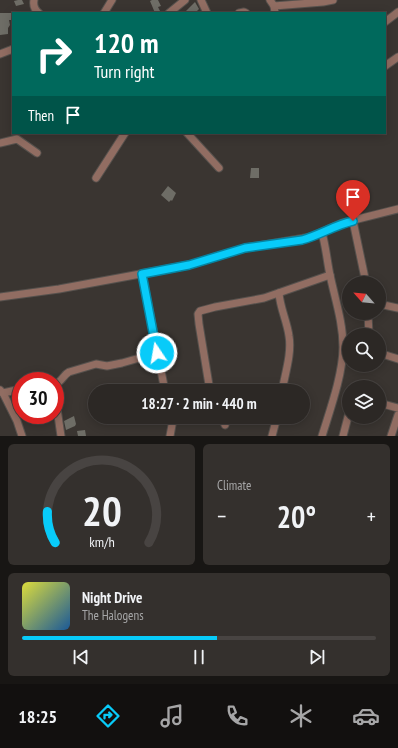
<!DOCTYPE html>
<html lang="en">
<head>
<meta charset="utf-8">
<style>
	:root { --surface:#2c2825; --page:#34302d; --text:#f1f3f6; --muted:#a6a6a7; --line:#484442; --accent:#08cbf9 }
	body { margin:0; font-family:"PT Sans Narrow",sans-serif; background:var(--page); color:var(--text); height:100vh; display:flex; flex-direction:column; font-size:15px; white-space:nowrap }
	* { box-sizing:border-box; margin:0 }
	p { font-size:13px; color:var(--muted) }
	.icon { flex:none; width:22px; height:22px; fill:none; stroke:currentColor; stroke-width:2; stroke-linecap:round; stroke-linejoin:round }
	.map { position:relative; height:436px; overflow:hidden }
	.panel { display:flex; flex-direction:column; gap:8px; padding:8px; background:#181614; flex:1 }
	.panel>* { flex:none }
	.hud { position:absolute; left:12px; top:12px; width:374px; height:122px; border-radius:0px; box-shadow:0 2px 10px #0003,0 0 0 1px var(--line); background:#00695c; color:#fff; overflow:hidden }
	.needle { width:26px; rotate:297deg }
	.tools { position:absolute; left:342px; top:276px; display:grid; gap:8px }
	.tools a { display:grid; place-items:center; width:44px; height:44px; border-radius:50%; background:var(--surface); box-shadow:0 2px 10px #0003,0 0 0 1px var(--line); font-size:20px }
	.speed { position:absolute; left:12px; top:372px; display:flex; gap:8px; font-size:20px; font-weight:700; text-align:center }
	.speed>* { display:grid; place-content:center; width:52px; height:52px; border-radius:50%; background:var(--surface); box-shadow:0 2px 10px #0003,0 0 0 1px var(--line); line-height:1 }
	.speed .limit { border:6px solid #d22; background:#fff; color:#111 }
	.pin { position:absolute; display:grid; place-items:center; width:34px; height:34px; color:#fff; margin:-41px -17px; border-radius:50% 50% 50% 0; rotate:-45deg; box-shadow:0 0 4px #0007 }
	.pin .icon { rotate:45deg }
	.me { position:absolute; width:44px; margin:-22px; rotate:348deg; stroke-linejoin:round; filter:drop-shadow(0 0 3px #0008) }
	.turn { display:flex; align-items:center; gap:14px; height:84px; padding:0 16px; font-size:18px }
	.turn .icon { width:52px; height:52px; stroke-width:2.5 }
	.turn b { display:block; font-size:28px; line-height:34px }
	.then { display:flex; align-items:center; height:38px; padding:0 16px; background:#0003; gap:8px; font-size:15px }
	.big { font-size:30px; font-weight:700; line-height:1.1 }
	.panel .card { flex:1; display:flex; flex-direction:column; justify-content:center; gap:6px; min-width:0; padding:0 14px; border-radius:6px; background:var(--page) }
	.panel .dial { align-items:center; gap:0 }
	.dial svg { height:104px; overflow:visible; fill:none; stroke:var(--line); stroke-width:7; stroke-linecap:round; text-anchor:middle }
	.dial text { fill:var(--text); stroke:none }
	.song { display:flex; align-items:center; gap:12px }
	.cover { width:48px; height:48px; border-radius:6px; background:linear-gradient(135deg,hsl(60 70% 55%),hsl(210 70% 35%)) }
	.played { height:4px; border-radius:2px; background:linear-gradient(90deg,var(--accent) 55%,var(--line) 55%) }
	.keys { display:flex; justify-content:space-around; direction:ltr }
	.heat { display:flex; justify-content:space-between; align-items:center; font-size:22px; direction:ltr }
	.panel .tiles { flex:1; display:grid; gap:8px; grid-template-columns:1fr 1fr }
	.card:last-child { grid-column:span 2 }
	.trip { position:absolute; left:88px; top:384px; width:222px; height:40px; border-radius:20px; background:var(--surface); box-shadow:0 2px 10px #0003,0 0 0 1px var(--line); font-weight:700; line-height:40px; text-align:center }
	.menu { display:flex; height:64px; justify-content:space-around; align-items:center; background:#12100f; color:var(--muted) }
	.menu .icon { width:28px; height:28px }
	.menu .on { color:var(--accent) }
	.menu b { font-size:18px; color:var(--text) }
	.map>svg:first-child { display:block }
	.building { fill:#6e6d66 }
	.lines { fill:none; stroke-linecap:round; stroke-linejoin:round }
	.minor-casing { stroke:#56514d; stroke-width:9 }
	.minor { stroke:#916d62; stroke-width:7 }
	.route-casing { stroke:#0584a2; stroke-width:10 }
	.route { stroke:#08cbf9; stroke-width:7 }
</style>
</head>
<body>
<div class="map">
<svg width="398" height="436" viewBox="0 0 398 436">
	<rect width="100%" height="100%" fill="#3a3531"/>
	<g class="building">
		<polygon points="18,0 22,0 24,4 16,6 14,1"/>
		<polygon points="152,0 158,0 161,6 158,7 161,13 155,13 150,1"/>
		<polygon points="195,2 199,9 195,13 184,13"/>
		<polygon points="0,13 13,13 13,20 9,20 10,25 8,28 8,34 0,35"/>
		<polygon points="251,168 259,168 259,178 250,178"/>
		<polygon points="168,186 176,193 172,201 171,200 169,202 161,195"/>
		<polygon points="74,416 76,424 75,426 66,430 64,421"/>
		<polygon points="85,430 86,436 78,436 77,431"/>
	</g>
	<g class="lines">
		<g class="minor-casing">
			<g id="minor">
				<path d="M 34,0 C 33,5 35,10 39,13"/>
				<polyline points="201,0 207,13"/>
				<polyline points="270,0 274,6 275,13"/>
				<polyline points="274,6 323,2 333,0"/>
				<polyline points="104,13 112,0"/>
				<polyline points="169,13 185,0"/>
				<polyline points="239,13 244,12 246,13"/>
				<polyline points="385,22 398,12"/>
				<polyline points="0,54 13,49"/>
				<polyline points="385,66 398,57"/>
				<polyline points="187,133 219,168"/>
				<polyline points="0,143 17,139 37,153"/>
				<polyline points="96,178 125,133"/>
				<polyline points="353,221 366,283"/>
				<path d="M 322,233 C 326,247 327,261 330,275 C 335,299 343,322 343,347 C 343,374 330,410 322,436"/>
				<polyline points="142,274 165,391"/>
				<path d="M 279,293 C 280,308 287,321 289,336 C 292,353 285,374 282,391"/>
				<polyline points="0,297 59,289 189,265 245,248 311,237 342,223 398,209"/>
				<polyline points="379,304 398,308"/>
				<polyline points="368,313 369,335"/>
				<polyline points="379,353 398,359"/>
				<path d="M 55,384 C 62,382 63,375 69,372 L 96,364 L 107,366 L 122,363 L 157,353"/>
				<polyline points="0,390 3,393 17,421 22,436"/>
				<polyline points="210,391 199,324 198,314 200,311 215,307 264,298 330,275"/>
				<polyline points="3,393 21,389"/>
				<polyline points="55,395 61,436"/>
				<polyline points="379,403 398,408"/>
				<polyline points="222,417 225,425"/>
				<polyline points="170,436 172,425 171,417"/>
				<polyline points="272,436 277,417"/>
				<polyline points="343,436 349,413"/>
				<polyline points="391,436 398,415"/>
			</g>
		</g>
		<use href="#minor" class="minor"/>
	</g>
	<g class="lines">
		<g class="route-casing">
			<path id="route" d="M 157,353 L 142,274 L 189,265 L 245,248 L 302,240 C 320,235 335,225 353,221"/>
		</g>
		<use href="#route" class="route"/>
	</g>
</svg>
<div class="tools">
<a><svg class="needle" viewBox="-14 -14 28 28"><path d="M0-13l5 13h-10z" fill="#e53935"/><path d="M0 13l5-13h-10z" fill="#a6a6a7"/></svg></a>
<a><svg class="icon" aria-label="search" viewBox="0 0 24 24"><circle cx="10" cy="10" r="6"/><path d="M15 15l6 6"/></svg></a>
<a><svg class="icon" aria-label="layers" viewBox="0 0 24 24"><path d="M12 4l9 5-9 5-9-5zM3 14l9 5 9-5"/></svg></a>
</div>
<div class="speed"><div class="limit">30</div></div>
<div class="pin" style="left:353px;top:221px;background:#d93025"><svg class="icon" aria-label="arrive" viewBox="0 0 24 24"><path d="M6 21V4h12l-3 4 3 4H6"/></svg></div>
<svg class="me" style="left:157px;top:353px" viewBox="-20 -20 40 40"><circle r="17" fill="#08cbf9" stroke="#fff" stroke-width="3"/><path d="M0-11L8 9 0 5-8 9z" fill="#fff"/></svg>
<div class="trip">18:27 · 2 min · 440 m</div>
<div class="hud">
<div class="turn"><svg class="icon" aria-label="right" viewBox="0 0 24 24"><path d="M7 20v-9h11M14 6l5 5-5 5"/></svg><div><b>120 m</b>Turn right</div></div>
<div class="then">Then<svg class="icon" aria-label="arrive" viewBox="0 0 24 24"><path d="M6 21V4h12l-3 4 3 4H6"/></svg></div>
</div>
</div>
<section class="panel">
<div class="tiles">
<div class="card dial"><svg viewBox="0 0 100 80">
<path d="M14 69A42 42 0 1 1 86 69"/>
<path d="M14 69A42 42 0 0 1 8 45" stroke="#08cbf9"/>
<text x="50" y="56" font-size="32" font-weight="700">20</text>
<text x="50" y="72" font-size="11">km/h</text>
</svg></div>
<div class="card"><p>Climate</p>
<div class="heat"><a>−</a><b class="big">20°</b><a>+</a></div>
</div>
<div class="card">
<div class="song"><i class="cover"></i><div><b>Night Drive</b><p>The Halogens</p></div></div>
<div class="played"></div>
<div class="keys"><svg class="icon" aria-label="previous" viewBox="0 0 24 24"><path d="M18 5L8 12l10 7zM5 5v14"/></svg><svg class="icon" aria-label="pause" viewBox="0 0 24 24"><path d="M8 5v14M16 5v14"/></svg><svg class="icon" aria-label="next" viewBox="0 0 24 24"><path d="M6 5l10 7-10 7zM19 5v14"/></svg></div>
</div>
</div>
</section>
<nav class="menu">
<b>18:25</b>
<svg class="icon on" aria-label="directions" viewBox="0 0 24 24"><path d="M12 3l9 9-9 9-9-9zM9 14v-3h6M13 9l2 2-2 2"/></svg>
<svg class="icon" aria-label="music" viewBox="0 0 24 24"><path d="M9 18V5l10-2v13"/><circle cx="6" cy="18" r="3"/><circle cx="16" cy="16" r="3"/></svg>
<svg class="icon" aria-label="phone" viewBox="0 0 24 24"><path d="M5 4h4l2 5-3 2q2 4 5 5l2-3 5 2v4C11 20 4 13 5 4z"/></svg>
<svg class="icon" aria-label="climate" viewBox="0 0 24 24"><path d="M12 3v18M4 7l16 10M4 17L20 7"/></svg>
<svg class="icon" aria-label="car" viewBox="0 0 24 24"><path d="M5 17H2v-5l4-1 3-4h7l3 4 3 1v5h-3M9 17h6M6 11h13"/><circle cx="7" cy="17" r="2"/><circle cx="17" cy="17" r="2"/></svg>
</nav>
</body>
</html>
